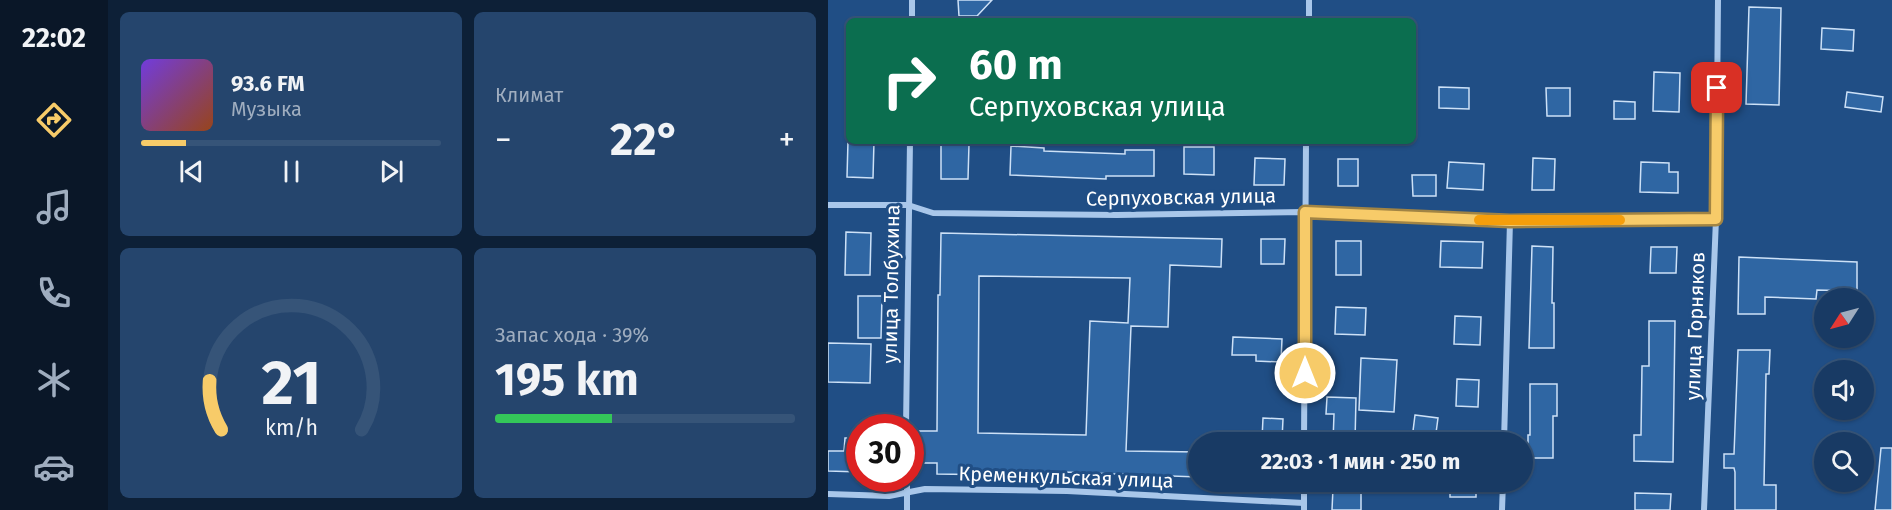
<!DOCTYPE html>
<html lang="ru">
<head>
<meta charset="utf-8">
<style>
	:root { --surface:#183a64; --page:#25456d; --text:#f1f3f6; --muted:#9fadbf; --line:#365478; --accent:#f7cb69 }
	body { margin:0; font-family:"Fira Sans",sans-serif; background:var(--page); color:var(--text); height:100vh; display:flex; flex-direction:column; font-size:22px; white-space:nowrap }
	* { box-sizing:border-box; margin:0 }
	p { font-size:20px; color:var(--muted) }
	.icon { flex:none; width:33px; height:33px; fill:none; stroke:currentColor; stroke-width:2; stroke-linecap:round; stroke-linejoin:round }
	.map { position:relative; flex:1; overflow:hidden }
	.panel { display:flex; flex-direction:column; gap:12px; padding:12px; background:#0d2037; width:720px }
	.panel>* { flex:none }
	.top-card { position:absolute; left:18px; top:18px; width:570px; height:126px; border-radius:9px; box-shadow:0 2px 4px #0004,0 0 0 2px var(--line); background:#0b6e4f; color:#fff; overflow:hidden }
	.needle { width:39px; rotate:234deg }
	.fabs { position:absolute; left:986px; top:288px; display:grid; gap:12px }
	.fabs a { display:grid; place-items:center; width:60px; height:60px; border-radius:50%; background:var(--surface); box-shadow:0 2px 4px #0004,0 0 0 2px var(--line); font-size:30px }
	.speed { position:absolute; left:18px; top:414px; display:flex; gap:12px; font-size:30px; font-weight:700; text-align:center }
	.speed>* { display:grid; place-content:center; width:78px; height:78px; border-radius:50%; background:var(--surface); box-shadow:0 2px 4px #0004,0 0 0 2px var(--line); line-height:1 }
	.speed .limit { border:9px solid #d22; background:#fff; color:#111 }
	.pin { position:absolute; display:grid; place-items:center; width:51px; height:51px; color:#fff; margin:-26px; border-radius:12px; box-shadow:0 3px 9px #0006 }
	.me { position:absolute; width:66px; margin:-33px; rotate:0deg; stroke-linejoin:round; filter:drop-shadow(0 0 4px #0008) }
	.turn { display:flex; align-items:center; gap:21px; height:126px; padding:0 24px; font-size:27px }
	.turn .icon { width:78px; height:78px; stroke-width:2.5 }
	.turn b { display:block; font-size:42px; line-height:51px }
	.big { font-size:45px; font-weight:700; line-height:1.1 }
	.panel .tile { flex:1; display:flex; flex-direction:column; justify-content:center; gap:9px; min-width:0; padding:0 21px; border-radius:9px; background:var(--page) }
	.panel .dial { align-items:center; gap:0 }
	.dial svg { height:156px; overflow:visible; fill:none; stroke:var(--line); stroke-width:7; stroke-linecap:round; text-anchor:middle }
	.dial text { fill:var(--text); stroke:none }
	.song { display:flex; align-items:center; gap:18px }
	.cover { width:72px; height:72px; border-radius:9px; background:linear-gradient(135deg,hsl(260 70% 55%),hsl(20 70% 35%)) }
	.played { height:6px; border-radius:3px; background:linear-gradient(90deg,var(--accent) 15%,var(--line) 15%) }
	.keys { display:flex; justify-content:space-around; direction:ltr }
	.heat { display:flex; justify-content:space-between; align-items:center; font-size:33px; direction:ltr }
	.charge { height:9px; border-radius:4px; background:linear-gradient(90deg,#34c759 39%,var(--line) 0) }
	.panel .tiles { flex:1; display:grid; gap:12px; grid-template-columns:repeat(2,1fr) }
	.trip { position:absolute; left:360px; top:432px; width:345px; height:60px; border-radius:30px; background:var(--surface); box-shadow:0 2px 4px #0004,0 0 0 2px var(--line); font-weight:700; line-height:60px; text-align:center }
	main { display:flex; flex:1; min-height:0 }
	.dock { display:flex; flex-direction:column; width:108px; justify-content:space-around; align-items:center; background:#0a1728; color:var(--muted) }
	.dock .icon { width:42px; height:42px }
	.dock .on { color:var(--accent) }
	.dock b { font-size:27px; color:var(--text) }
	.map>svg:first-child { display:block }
	.building { fill:#2f66a3; stroke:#cde1f7; stroke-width:1.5; fill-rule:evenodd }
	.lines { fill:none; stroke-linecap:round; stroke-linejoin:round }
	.minor { stroke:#a9c7ea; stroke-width:6 }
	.route-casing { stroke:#a18444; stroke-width:15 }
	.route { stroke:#f7cb69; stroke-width:10 }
	.slow { stroke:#f59e0b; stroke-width:10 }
	.labels { text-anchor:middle; stroke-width:6; stroke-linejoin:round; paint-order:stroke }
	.street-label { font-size:20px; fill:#fff; stroke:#204e85 }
</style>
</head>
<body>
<main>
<nav class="dock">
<b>22:02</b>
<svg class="icon on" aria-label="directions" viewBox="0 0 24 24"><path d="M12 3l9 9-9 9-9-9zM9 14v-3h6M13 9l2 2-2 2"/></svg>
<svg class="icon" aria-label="music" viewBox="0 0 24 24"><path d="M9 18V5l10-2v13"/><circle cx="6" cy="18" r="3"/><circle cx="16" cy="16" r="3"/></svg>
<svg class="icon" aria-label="phone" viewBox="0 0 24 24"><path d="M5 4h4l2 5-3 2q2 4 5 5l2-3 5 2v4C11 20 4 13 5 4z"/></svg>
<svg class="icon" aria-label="climate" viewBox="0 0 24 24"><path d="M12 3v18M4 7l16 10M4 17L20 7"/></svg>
<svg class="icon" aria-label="car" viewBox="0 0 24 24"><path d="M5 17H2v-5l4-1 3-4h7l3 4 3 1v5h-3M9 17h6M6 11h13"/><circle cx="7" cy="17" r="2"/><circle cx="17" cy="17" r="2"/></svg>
</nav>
<section class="panel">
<div class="tiles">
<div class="tile">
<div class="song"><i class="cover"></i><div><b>93.6 FM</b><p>Музыка</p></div></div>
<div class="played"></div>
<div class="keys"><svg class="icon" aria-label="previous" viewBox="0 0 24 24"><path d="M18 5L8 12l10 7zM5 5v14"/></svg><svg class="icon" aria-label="pause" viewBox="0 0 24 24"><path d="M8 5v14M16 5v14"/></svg><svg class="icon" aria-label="next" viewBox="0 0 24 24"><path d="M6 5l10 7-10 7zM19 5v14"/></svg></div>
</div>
<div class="tile"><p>Климат</p>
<div class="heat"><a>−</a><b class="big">22°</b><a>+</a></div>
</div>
<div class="tile dial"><svg viewBox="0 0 100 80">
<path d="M14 69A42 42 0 1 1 86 69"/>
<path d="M14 69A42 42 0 0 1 8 44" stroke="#f7cb69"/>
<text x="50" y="56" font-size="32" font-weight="700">21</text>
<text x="50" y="72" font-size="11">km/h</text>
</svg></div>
<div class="tile"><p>Запас хода · 39%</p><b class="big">195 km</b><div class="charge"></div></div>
</div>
</section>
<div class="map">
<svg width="1064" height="510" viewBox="0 0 1064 510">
	<rect width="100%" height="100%" fill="#204e85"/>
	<g class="building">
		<polygon points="130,0 164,0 149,16 131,16"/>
		<polygon points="921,7 953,8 951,105 918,104"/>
		<polygon points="994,28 1026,30 1025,51 993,49"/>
		<polygon points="826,72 852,73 851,112 825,111"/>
		<polygon points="611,87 641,88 641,109 611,108"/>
		<polygon points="718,88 742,88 742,116 719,116"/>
		<polygon points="1019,92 1055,97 1053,112 1017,107"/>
		<polygon points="786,101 807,102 807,119 786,119"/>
		<polygon points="20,141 46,141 45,178 19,177"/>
		<polygon points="113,144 141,144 140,179 113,179"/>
		<polygon points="183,146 216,148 216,151 297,154 297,150 326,150 326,176 278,176 278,179 182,175"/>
		<polygon points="356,147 386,147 386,175 356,174"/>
		<polygon points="427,158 457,159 456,185 426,185"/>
		<polygon points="705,158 727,159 726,190 704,190"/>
		<rect x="510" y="159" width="20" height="27"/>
		<polygon points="621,162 656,164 655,190 619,188"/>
		<polygon points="813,162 841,163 841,172 850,172 850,193 812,192"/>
		<polygon points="584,175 608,175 608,196 585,196"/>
		<polygon points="18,232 43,233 42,275 17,275"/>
		<path d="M 113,233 L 394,239 L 393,267 L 342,265 L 340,327 L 303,326 L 298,451 L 370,452 L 370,477 L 236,472 L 236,476 L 109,474 L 109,463 L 86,463 L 86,431 L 109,431 L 110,295 L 112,295 ZM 151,276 L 302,278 L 300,323 L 262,321 L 258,435 L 150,433 Z"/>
		<polygon points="433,239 457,239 456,264 433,264"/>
		<rect x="508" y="241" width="25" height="34"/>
		<polygon points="613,241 655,242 654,268 612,267"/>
		<polygon points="704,246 725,247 724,303 726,303 726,348 701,348"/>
		<polygon points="823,247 849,247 848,273 822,273"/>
		<polygon points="911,257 1029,262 1029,291 989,290 988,299 937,297 937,314 910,314"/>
		<polygon points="30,296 54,296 53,338 30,338"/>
		<polygon points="508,307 538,308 537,335 507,334"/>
		<polygon points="627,316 653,317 652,345 626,344"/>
		<polygon points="821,321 847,321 845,462 806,461 806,435 813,435 814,366 821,366"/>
		<polygon points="405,337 454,339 453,362 428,361 428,355 404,355"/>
		<polygon points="0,343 43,344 42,383 0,382"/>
		<polygon points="910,350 942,350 941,374 938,374 936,485 948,485 948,510 907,510 907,472 906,468 896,468 896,454 906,454"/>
		<polygon points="533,358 569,360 566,412 531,410"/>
		<polygon points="629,379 651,380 650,407 628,406"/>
		<polygon points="702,384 729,384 729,416 725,416 725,458 700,458 700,435 702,435"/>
		<polygon points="499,397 528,398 527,442 505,442 506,414 498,414"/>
		<polygon points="587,415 610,418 608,433 585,431"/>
		<polygon points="435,418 455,419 454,440 434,439"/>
		<polygon points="17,438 32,438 32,472 0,471 0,451 16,451"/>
		<polygon points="1053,448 1064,448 1064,510 1047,510"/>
		<rect x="622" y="482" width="26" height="15"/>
		<polygon points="505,488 533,489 533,510 504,510"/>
		<polygon points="807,493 843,494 842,510 807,510"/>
	</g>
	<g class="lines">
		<g class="minor">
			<polyline points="84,21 84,0"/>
			<polyline points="481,21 481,0"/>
			<polyline points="0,205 80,205 105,213 289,215 477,212 682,221 888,219"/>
			<polyline points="78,428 82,141"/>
			<polyline points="476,442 478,141"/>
			<polyline points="676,442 682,221"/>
			<polyline points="0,494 61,496 97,489 239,491 476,503"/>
			<polyline points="79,510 79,478"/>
			<polyline points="476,510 476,482"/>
			<polyline points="674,510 675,482"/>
			<polyline points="876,510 888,219 890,0"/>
		</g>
	</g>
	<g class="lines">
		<g class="route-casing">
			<polyline id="route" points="477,373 477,212 682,221 888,219 889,88"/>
		</g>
		<use href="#route" class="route"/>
		<polyline class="slow" points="651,220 792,220"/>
	</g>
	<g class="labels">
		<g class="street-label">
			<text transform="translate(353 197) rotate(-1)" y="7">Серпуховская улица</text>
			<text transform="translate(63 284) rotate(-89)" y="7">улица Толбухина</text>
			<text transform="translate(867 326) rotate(-88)" y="7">улица Горняков</text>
			<text transform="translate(238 477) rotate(2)" y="7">Кременкульская улица</text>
		</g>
	</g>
</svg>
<div class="fabs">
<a><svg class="needle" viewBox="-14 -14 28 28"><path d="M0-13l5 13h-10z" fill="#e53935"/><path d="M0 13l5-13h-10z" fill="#9fadbf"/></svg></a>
<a><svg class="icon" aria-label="sound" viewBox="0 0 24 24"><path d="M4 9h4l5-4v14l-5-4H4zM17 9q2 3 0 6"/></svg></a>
<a><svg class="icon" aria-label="search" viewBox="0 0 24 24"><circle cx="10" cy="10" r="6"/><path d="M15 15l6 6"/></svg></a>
</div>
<div class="speed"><div class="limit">30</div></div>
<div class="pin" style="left:889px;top:88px;background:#d93025"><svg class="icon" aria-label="arrive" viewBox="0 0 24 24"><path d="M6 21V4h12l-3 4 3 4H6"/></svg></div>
<svg class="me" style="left:477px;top:373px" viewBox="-20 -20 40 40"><circle r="17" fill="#f7cb69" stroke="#fff" stroke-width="3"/><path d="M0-11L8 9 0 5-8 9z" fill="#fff"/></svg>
<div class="trip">22:03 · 1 мин · 250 m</div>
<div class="top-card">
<div class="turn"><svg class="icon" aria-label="right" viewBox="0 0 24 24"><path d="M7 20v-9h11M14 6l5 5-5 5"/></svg><div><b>60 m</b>Серпуховская улица</div></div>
</div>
</div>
</main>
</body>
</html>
